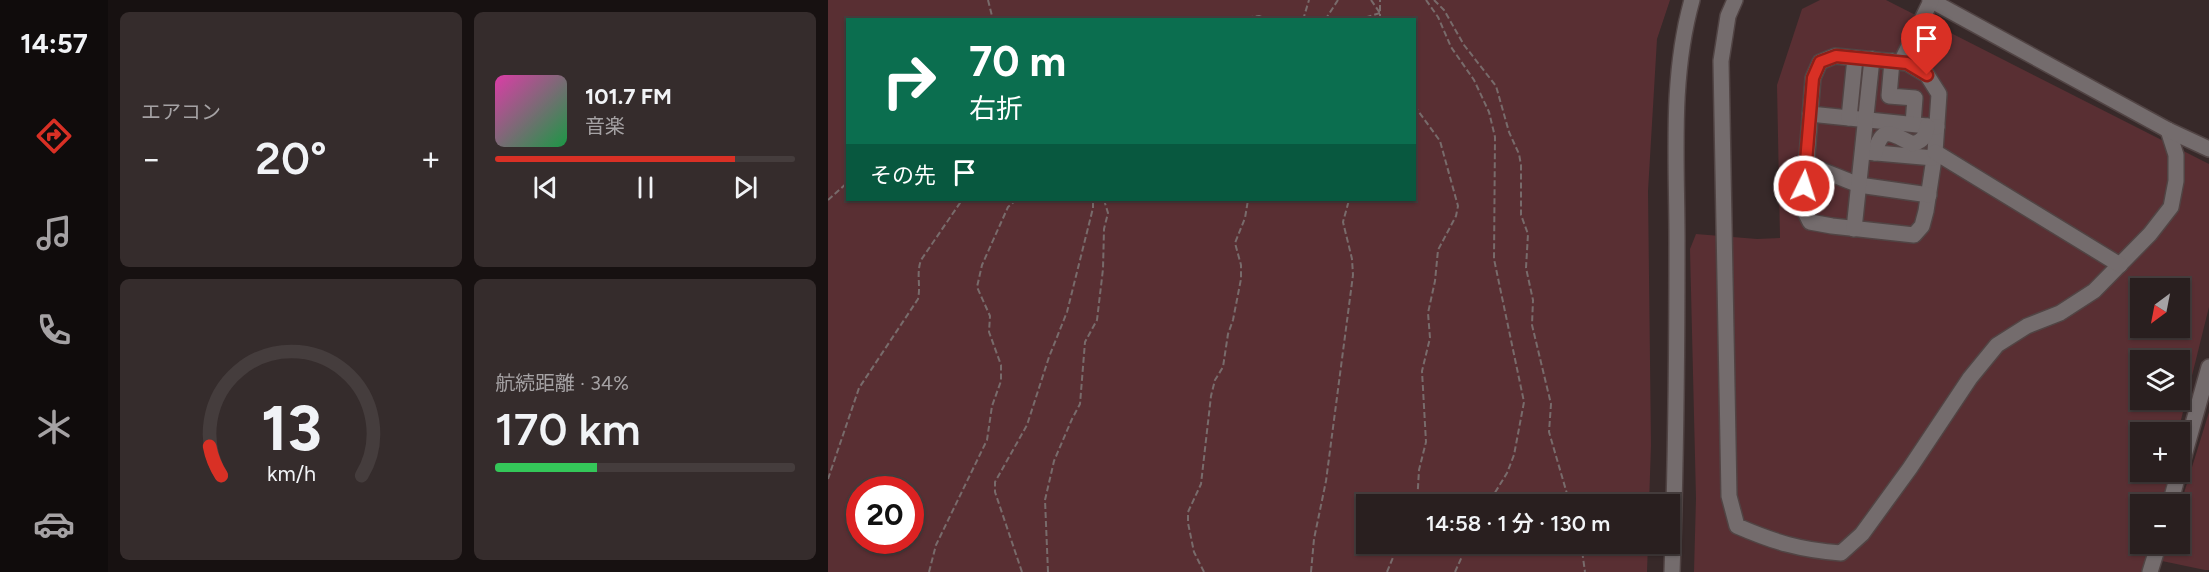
<!DOCTYPE html>
<html lang="ja">
<head>
<meta charset="utf-8">
<style>
	:root { --surface:#291f1f; --page:#352c2c; --text:#f1f3f6; --muted:#a5a2a4; --line:#453d3d; --accent:#d93025 }
	body { margin:0; font-family:Figtree,"Noto Sans JP",sans-serif; background:var(--page); color:var(--text); height:100vh; display:flex; flex-direction:column; font-size:22px; white-space:nowrap }
	* { box-sizing:border-box; margin:0 }
	p { font-size:20px; color:var(--muted) }
	.icon { flex:none; width:33px; height:33px; fill:none; stroke:currentColor; stroke-width:2; stroke-linecap:round; stroke-linejoin:round }
	.map { position:relative; flex:1; overflow:hidden }
	.panel { display:flex; flex-direction:column; gap:12px; padding:12px; background:#171111; width:720px }
	.panel>* { flex:none }
	.guide { position:absolute; left:18px; top:18px; width:570px; height:183px; border-radius:0px; box-shadow:0 2px 4px #0004,0 0 0 2px var(--line); background:#0b6e4f; color:#fff; overflow:hidden }
	.needle { width:39px; rotate:212deg }
	.tools { position:absolute; left:1302px; top:278px; display:grid; gap:12px }
	.tools a { display:grid; place-items:center; width:60px; height:60px; border-radius:0px; background:var(--surface); box-shadow:0 2px 4px #0004,0 0 0 2px var(--line); font-size:30px }
	.speed { position:absolute; left:18px; top:476px; display:flex; gap:12px; font-size:30px; font-weight:700; text-align:center }
	.speed>* { display:grid; place-content:center; width:78px; height:78px; border-radius:50%; background:var(--surface); box-shadow:0 2px 4px #0004,0 0 0 2px var(--line); line-height:1 }
	.speed .limit { border:9px solid #d22; background:#fff; color:#111 }
	.pin { position:absolute; display:grid; place-items:center; width:51px; height:51px; color:#fff; margin:-62px -26px; border-radius:50% 50% 50% 0; rotate:-45deg; box-shadow:0 0 6px #0007 }
	.pin .icon { rotate:45deg }
	.me { position:absolute; width:66px; margin:-33px; rotate:4deg; stroke-linejoin:round; filter:drop-shadow(0 0 4px #0008) }
	.turn { display:flex; align-items:center; gap:21px; height:126px; padding:0 24px; font-size:27px }
	.turn .icon { width:78px; height:78px; stroke-width:2.5 }
	.turn b { display:block; font-size:42px; line-height:51px }
	.then { display:flex; align-items:center; height:57px; padding:0 24px; background:#0003; gap:12px; font-size:22px }
	.big { font-size:45px; font-weight:600; line-height:1.1 }
	.panel .card { flex:1; display:flex; flex-direction:column; justify-content:center; gap:9px; min-width:0; padding:0 21px; border-radius:9px; background:var(--page) }
	.panel .dial { align-items:center; gap:0 }
	.dial svg { height:156px; overflow:visible; fill:none; stroke:var(--line); stroke-width:7; stroke-linecap:round; text-anchor:middle }
	.dial text { fill:var(--text); stroke:none }
	.song { display:flex; align-items:center; gap:18px }
	.cover { width:72px; height:72px; border-radius:9px; background:linear-gradient(135deg,hsl(320 70% 55%),hsl(140 70% 35%)) }
	.played { height:6px; border-radius:3px; background:linear-gradient(90deg,var(--accent) 80%,var(--line) 80%) }
	.keys { display:flex; justify-content:space-around; direction:ltr }
	.heat { display:flex; justify-content:space-between; align-items:center; font-size:33px; direction:ltr }
	.charge { height:9px; border-radius:4px; background:linear-gradient(90deg,#34c759 34%,var(--line) 0) }
	.panel .tiles { flex:1; display:grid; gap:12px; grid-template-columns:repeat(2,1fr) }
	.trip { position:absolute; left:528px; top:494px; width:324px; height:60px; border-radius:0px; background:var(--surface); box-shadow:0 2px 4px #0004,0 0 0 2px var(--line); font-weight:600; line-height:60px; text-align:center }
	main { display:flex; flex:1; min-height:0 }
	.dock { display:flex; flex-direction:column; width:108px; justify-content:space-around; align-items:center; background:#100c0c; color:var(--muted) }
	.dock .icon { width:42px; height:42px }
	.dock .active { color:var(--accent) }
	.dock b { font-size:27px; color:var(--text) }
	.map>svg:first-child { display:block }
	.green { fill:#592f33; fill-rule:evenodd }
	.lines { fill:none; stroke-linecap:round; stroke-linejoin:round }
	.minor-casing { stroke:#514444; stroke-width:18 }
	.path { stroke:#786b6b; stroke-width:2; stroke-dasharray:6 3; stroke-linecap:butt }
	.minor { stroke:#746c6d; stroke-width:15 }
	.route-casing { stroke:#8d1f18; stroke-width:15 }
	.route { stroke:#d93025; stroke-width:10 }
</style>
</head>
<body>
<main>
<nav class="dock">
<b>14:57</b>
<svg class="icon active" aria-label="directions" viewBox="0 0 24 24"><path d="M12 3l9 9-9 9-9-9zM9 14v-3h6M13 9l2 2-2 2"/></svg>
<svg class="icon" aria-label="music" viewBox="0 0 24 24"><path d="M9 18V5l10-2v13"/><circle cx="6" cy="18" r="3"/><circle cx="16" cy="16" r="3"/></svg>
<svg class="icon" aria-label="phone" viewBox="0 0 24 24"><path d="M5 4h4l2 5-3 2q2 4 5 5l2-3 5 2v4C11 20 4 13 5 4z"/></svg>
<svg class="icon" aria-label="climate" viewBox="0 0 24 24"><path d="M12 3v18M4 7l16 10M4 17L20 7"/></svg>
<svg class="icon" aria-label="car" viewBox="0 0 24 24"><path d="M5 17H2v-5l4-1 3-4h7l3 4 3 1v5h-3M9 17h6M6 11h13"/><circle cx="7" cy="17" r="2"/><circle cx="17" cy="17" r="2"/></svg>
</nav>
<section class="panel">
<div class="tiles">
<div class="card"><p>エアコン</p>
<div class="heat"><a>−</a><b class="big">20°</b><a>+</a></div>
</div>
<div class="card">
<div class="song"><i class="cover"></i><div><b>101.7 FM</b><p>音楽</p></div></div>
<div class="played"></div>
<div class="keys"><svg class="icon" aria-label="previous" viewBox="0 0 24 24"><path d="M18 5L8 12l10 7zM5 5v14"/></svg><svg class="icon" aria-label="pause" viewBox="0 0 24 24"><path d="M8 5v14M16 5v14"/></svg><svg class="icon" aria-label="next" viewBox="0 0 24 24"><path d="M6 5l10 7-10 7zM19 5v14"/></svg></div>
</div>
<div class="card dial"><svg viewBox="0 0 100 80">
<path d="M14 69A42 42 0 1 1 86 69"/>
<path d="M14 69A42 42 0 0 1 8 54" stroke="#d93025"/>
<text x="50" y="56" font-size="32" font-weight="700">13</text>
<text x="50" y="72" font-size="11">km/h</text>
</svg></div>
<div class="card"><p>航続距離 · 34%</p><b class="big">170 km</b><div class="charge"></div></div>
</div>
</section>
<div class="map">
<svg width="1381" height="572" viewBox="0 0 1381 572">
	<rect width="100%" height="100%" fill="#372929"/>
	<g class="green">
		<path d="M 0,0 L 842,0 L 829,39 L 820,191 L 823,445 L 821,504 L 538,504 L 538,543 L 820,543 L 819,572 L 0,572 ZM 20,20 L 586,20 L 586,200 L 20,200 ZM 32,489 L 82,489 L 82,540 L 32,540 Z"/>
		<path d="M 992,0 L 1058,0 L 1381,164 L 1381,307 L 1350,432 L 1312,432 L 1312,471 L 1341,471 L 1334,504 L 1312,504 L 1312,543 L 1326,543 L 1319,572 L 866,572 L 868,498 L 862,249 L 868,234 L 929,239 L 952,238 L 949,85 L 974,9 ZM 1312,288 L 1352,288 L 1352,327 L 1312,327 ZM 1312,360 L 1352,360 L 1352,399 L 1312,399 Z"/>
		<polygon points="1381,412 1381,570 1377,570 1334,561 1340,543 1352,543 1352,506"/>
	</g>
	<g class="lines">
		<g class="minor-casing">
			<g id="minor">
				<path d="M 907,0 L 900,16 L 893,61 L 901,496 L 909,526 C 946,542 972,550 1013,553 L 1034,534 L 1082,468 L 1142,378 L 1169,345 L 1199,326 L 1232,313 L 1266,291 L 1322,234 L 1343,207 L 1348,181 L 1348,155 L 1340,130"/>
				<polyline points="1102,0 1340,130 1381,149"/>
				<polygon points="1007,56 1079,63 1099,75 1111,94 1107,152 1098,211 1094,226 1086,235 1004,226 982,222 975,208 985,78 992,62"/>
				<polyline points="1064,61 1061,96 1087,98 1085,124"/>
				<polyline points="1073,62 1103,1 1102,0"/>
				<polyline points="982,114 1109,127"/>
				<polyline points="1021,118 1027,58"/>
				<polyline points="1037,152 1106,158"/>
				<polyline points="1107,152 1292,265"/>
				<path d="M 1047,153 C 1054,122 1066,136 1085,144 C 1095,141 1098,136 1099,126"/>
				<polyline points="978,164 1031,185 1101,195"/>
				<polyline points="1026,229 1044,59"/>
				<polyline points="1352,470 1381,367"/>
				<polyline points="1342,504 1351,471"/>
				<path d="M 844,572 C 848,461 849,351 849,240 C 849,160 842,78 864,0"/>
				<polyline points="1322,572 1331,543"/>
			</g>
		</g>
		<g class="path">
			<polyline points="160,0 165,20"/>
			<polyline points="543,0 552,13"/>
			<polyline points="598,0 610,17 623,47 646,80 661,112 667,137 666,259 696,402 686,455 679,473 660,504"/>
			<polyline points="606,0 616,10 636,45 668,86 681,132 691,154 693,165 693,215 700,234 698,268 705,300 704,325 723,404 721,432 742,504"/>
			<polyline points="401,20 431,16 441,20"/>
			<polyline points="475,20 481,0"/>
			<polyline points="497,20 510,0"/>
			<polyline points="529,20 552,13"/>
			<polyline points="552,20 552,0"/>
			<polyline points="586,78 588,108 612,141 630,206 628,216 610,250 607,281 600,313 602,338 594,371 598,442 591,470 589,504"/>
			<polyline points="0,200 20,182"/>
			<path d="M 0,479 L 31,388 L 90,299 C 93,285 88,274 93,260 L 134,200"/>
			<polyline points="753,543 757,572"/>
			<polyline points="101,572 108,545 159,440 164,406 173,381 173,365 161,332 162,316 149,287 154,265 180,207 188,200"/>
			<polyline points="194,572 167,492 167,482 199,425 221,357 239,312 265,208 265,200"/>
			<polyline points="220,572 217,500 226,461 244,419 252,404 257,342 269,320 275,269 276,229 280,213 276,200"/>
			<polyline points="376,572 366,552 360,523 360,512 373,484 383,396 387,380 395,367 400,334 405,320 413,279 413,265 407,243 417,218 420,200"/>
			<polyline points="483,572 486,539 498,481 525,275 524,259 515,222 521,200"/>
			<polyline points="559,572 571,543"/>
			<polyline points="627,572 640,543"/>
		</g>
		<use href="#minor" class="minor"/>
	</g>
	<g class="lines">
		<g class="route-casing">
			<polyline id="route" points="976,186 985,78 992,62 1008,56 1079,63 1099,75"/>
		</g>
		<use href="#route" class="route"/>
	</g>
</svg>
<div class="tools">
<a><svg class="needle" viewBox="-14 -14 28 28"><path d="M0-13l5 13h-10z" fill="#e53935"/><path d="M0 13l5-13h-10z" fill="#a5a2a4"/></svg></a>
<a><svg class="icon" aria-label="layers" viewBox="0 0 24 24"><path d="M12 4l9 5-9 5-9-5zM3 14l9 5 9-5"/></svg></a>
<a>+</a>
<a>−</a>
</div>
<div class="speed"><div class="limit">20</div></div>
<div class="pin" style="left:1099px;top:75px;background:#d93025"><svg class="icon" aria-label="arrive" viewBox="0 0 24 24"><path d="M6 21V4h12l-3 4 3 4H6"/></svg></div>
<svg class="me" style="left:976px;top:186px" viewBox="-20 -20 40 40"><circle r="17" fill="#d93025" stroke="#fff" stroke-width="3"/><path d="M0-11L8 9 0 5-8 9z" fill="#fff"/></svg>
<div class="trip">14:58 · 1 分 · 130 m</div>
<div class="guide">
<div class="turn"><svg class="icon" aria-label="right" viewBox="0 0 24 24"><path d="M7 20v-9h11M14 6l5 5-5 5"/></svg><div><b>70 m</b>右折</div></div>
<div class="then">その先<svg class="icon" aria-label="arrive" viewBox="0 0 24 24"><path d="M6 21V4h12l-3 4 3 4H6"/></svg></div>
</div>
</div>
</main>
</body>
</html>
